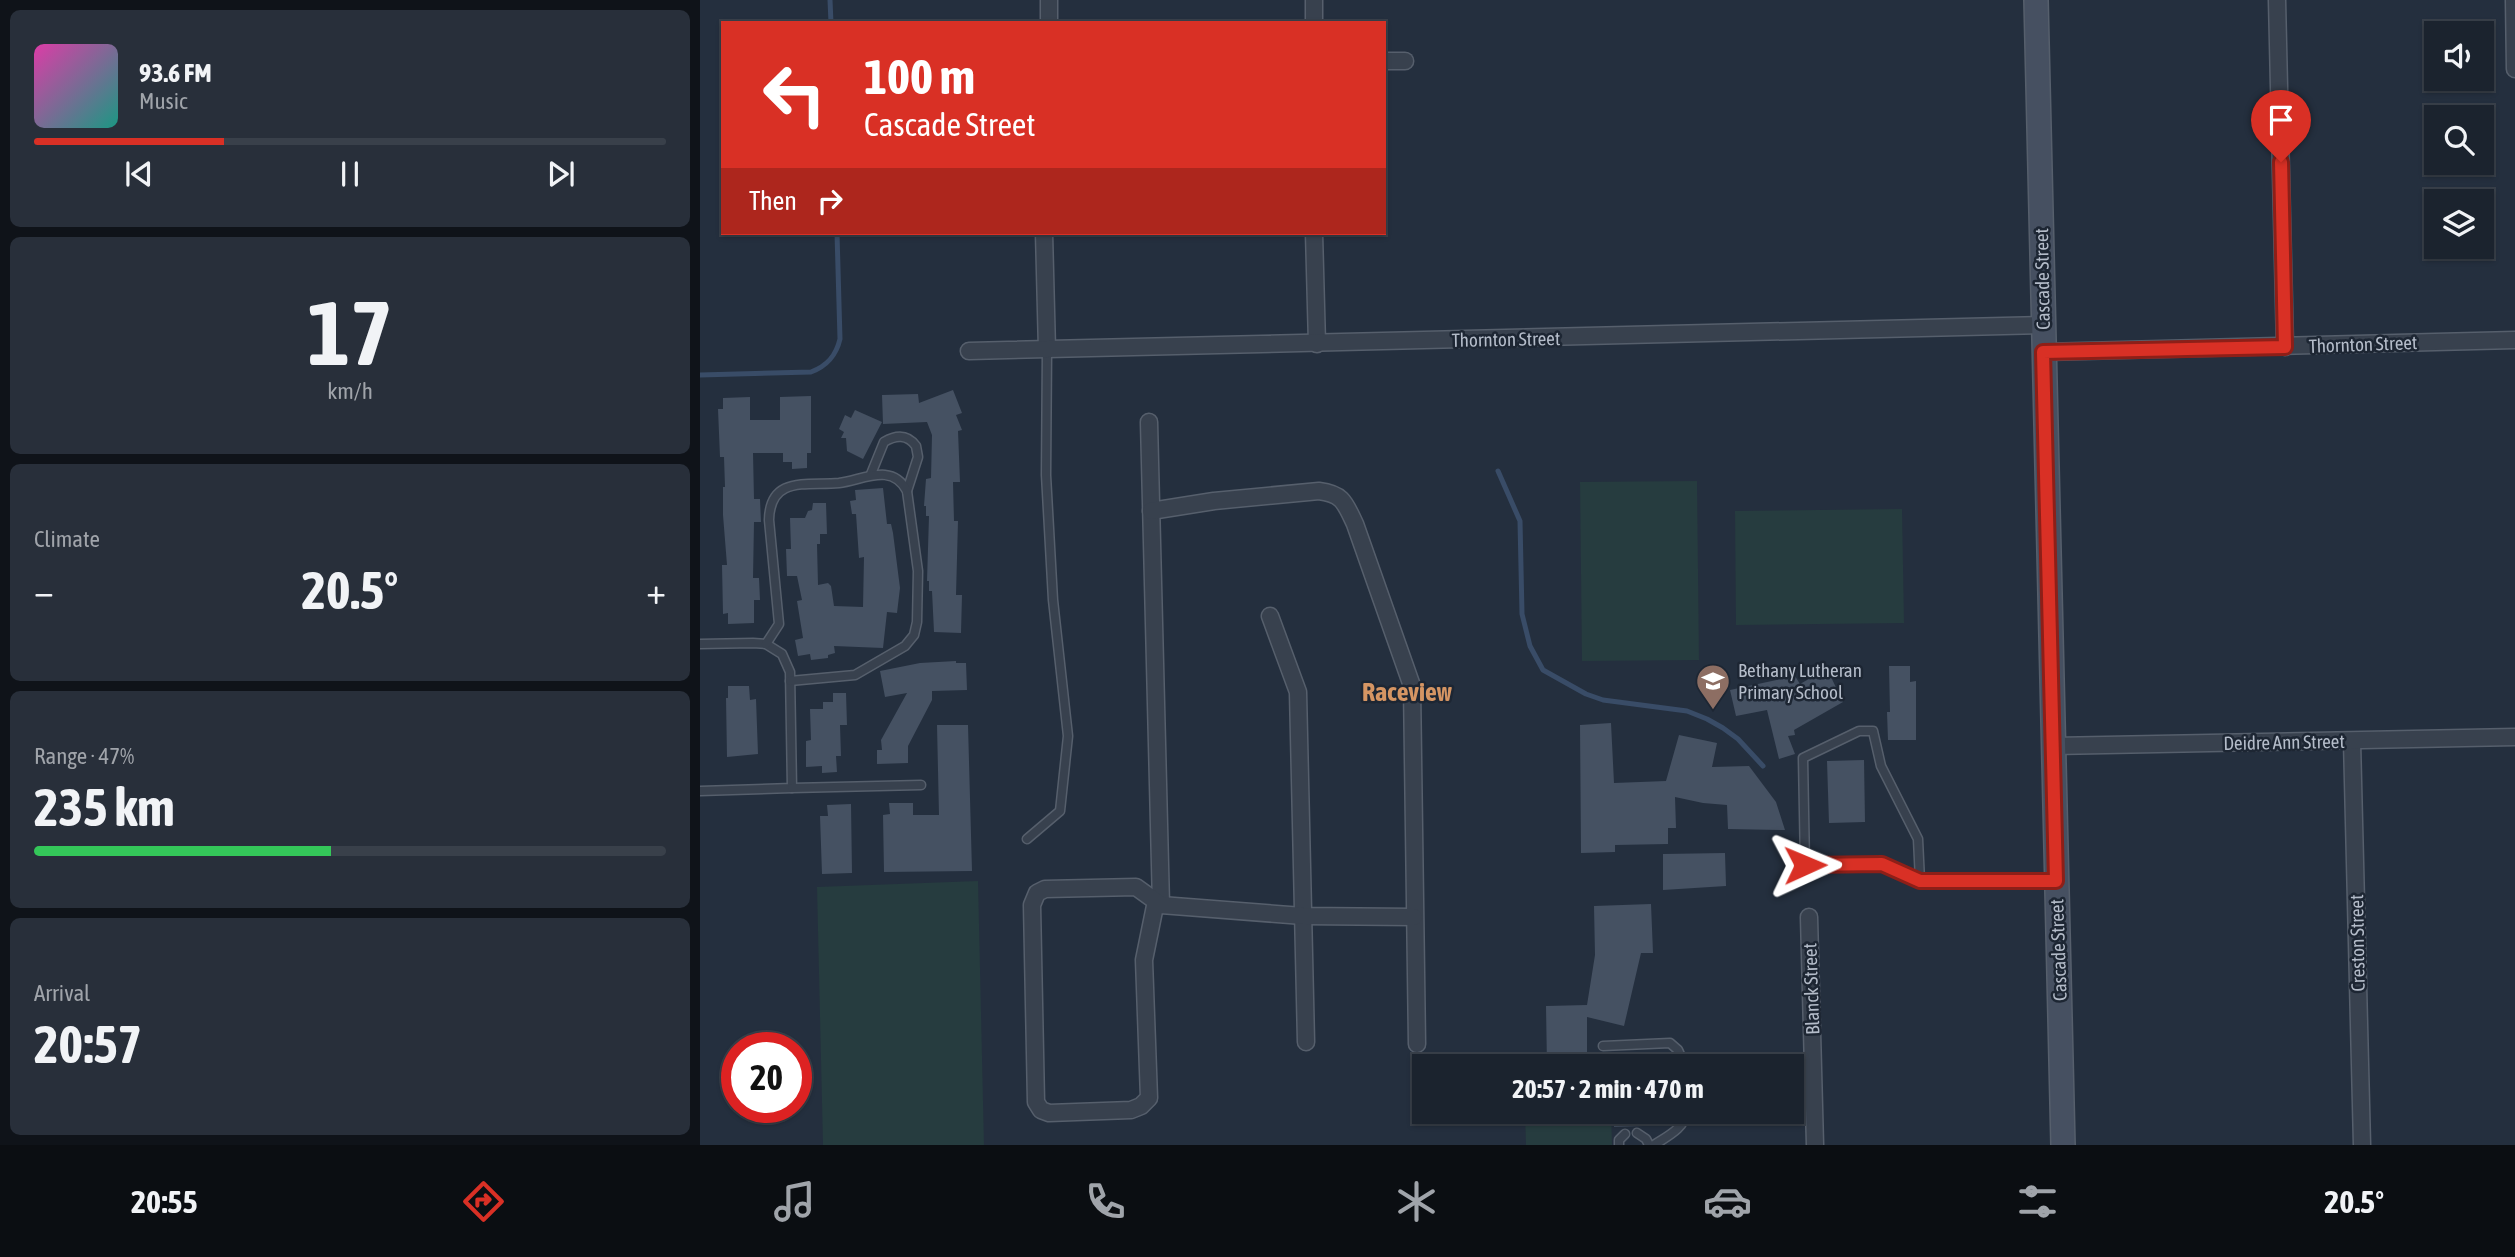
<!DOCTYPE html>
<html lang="en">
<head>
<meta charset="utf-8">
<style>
	:root { --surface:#1b232e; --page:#282f3a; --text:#f1f3f6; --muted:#a0a4aa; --line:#39404a; --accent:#d93025 }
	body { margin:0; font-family:"Asap Condensed",sans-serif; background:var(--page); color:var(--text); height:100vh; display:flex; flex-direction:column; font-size:26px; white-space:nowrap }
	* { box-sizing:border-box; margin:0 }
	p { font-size:23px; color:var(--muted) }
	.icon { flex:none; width:38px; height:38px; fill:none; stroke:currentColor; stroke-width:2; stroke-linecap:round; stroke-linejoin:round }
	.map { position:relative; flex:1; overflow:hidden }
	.side { display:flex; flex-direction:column; gap:10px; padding:10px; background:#0f1319; width:700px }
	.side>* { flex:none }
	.top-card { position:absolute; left:21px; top:21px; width:665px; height:214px; border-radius:0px; box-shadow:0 2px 5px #0004,0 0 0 2px var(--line); background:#d93025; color:#fff; overflow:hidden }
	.controls { position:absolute; left:1724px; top:21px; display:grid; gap:14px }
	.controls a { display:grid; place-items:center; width:70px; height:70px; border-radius:0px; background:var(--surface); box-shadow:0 2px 5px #0004,0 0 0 2px var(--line); font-size:35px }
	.speed { position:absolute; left:21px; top:1032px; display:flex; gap:14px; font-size:35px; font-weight:700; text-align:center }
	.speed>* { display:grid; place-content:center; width:91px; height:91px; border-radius:50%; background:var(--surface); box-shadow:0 2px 5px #0004,0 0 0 2px var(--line); line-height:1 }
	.speed .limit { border:10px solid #d22; background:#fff; color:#111 }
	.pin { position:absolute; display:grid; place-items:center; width:60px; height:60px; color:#fff; margin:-72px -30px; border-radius:50% 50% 50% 0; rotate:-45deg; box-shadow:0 0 7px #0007 }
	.pin .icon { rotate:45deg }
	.me { position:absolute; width:77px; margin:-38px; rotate:89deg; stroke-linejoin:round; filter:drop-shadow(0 0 5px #0008) }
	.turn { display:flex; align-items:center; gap:24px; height:147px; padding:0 28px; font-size:32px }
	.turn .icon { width:91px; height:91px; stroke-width:2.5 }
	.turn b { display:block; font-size:49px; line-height:60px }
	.then { display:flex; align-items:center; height:66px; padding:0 28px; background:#0003; gap:14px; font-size:26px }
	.big { font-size:52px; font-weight:700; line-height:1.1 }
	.side .tile { flex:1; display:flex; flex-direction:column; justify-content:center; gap:10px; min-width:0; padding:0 24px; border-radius:10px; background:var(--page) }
	.side .dial { align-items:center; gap:0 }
	.dial b { font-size:91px; line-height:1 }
	.song { display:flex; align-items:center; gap:21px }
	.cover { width:84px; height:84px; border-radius:10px; background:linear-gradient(135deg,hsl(320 70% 55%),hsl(170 70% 35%)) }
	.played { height:7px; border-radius:4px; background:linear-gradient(90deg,var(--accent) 30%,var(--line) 30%) }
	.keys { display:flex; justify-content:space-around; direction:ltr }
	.heat { display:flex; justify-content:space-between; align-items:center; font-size:38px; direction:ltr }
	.charge { height:10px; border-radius:5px; background:linear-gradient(90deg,#34c759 47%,var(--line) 0) }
	.trip { position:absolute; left:712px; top:1054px; width:392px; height:70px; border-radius:0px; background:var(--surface); box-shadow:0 2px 5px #0004,0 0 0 2px var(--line); font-weight:700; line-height:70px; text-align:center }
	.tabs { display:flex; height:112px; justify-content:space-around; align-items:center; background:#0b0e12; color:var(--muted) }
	.tabs .icon { width:49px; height:49px }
	.tabs .active { color:var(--accent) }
	.tabs b { font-size:32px; color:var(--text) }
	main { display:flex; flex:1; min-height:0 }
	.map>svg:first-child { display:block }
	.green { fill:#263c3f }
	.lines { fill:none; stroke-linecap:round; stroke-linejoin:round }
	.stream { stroke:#394c67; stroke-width:5 }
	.building { fill:#455162 }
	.service-casing { stroke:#565f6c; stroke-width:11 }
	.minor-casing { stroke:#565f6c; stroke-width:19 }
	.secondary-casing { stroke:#565f6c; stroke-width:26 }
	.service { stroke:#38414e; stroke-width:8 }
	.minor { stroke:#38414e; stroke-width:16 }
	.secondary { stroke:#465061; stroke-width:23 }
	.route-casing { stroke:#8d1f18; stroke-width:18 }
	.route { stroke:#d93025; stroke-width:12 }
	.labels { text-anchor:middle; stroke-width:5; stroke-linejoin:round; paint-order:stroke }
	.street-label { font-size:19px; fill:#b4bcc9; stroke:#1d2633 }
	.poi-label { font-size:19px; fill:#b4bcc9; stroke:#1d2633; text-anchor:start }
	.district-label { font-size:26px; font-weight:bold; fill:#d59563; stroke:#1d2633 }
</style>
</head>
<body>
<main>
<section class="side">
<div class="tile">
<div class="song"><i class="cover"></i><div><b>93.6 FM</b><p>Music</p></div></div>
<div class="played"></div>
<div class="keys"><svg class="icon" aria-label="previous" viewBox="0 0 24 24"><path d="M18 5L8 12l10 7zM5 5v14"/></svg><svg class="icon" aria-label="pause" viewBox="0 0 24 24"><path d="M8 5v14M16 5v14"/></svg><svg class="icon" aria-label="next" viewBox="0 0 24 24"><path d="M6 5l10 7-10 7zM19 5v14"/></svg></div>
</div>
<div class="tile dial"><b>17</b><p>km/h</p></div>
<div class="tile"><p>Climate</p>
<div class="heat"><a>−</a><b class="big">20.5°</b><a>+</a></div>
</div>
<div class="tile"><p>Range · 47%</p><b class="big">235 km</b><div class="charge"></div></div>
<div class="tile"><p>Arrival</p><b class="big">20:57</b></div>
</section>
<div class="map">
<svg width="1815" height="1145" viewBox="0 0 1815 1145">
	<rect width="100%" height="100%" fill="#242f3e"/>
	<g class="green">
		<polygon points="997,481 999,660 882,661 880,482"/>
		<polygon points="1202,509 1204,623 1036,625 1035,511"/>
		<polygon points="278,881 284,1145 123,1145 117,887"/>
		<polygon points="825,1111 911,1111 912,1145 826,1145"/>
	</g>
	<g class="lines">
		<g class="stream">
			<polyline points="130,0 131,23"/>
			<path d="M 0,375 L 111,372 C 127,366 136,356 140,339 L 137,233"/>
			<polyline points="798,471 820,521 822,614 830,646 843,670 886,694 903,700 987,711 1007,719 1023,728 1038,739 1063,766"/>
		</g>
	</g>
	<g class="building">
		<polygon points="253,390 262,413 256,415 262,430 258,431 260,482 253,482 254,521 258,521 256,595 262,595 261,633 234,632 232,591 229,591 229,581 227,581 229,516 226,516 226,506 224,506 226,479 231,478 232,435 227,422 183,424 182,395 218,394 219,403"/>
		<polygon points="111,396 111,453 107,453 107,468 92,469 92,462 83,462 83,453 53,453 54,499 60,499 61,522 54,522 53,578 59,578 60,600 54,600 54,623 28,624 28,613 23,614 22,565 27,565 23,515 23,487 25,487 24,457 20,457 18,409 23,409 23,398 50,397 50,420 80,420 80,397"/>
		<polygon points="155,410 182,422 163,459 147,451 146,438 141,438 144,432 139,429 145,415 151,418"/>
		<polygon points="183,488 187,524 191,524 193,533 200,588 197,613 187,612 183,648 134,646 135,653 128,655 128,658 111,660 110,654 98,656 95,640 103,638 97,601 102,600 97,576 87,576 86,549 91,549 90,518 105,518 108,511 112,510 113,503 126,503 127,534 120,534 120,544 117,544 118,585 128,583 131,586 134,606 163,607 164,557 159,558 156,514 152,514 150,501 156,500 155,490"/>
		<polygon points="256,661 256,663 266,663 267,690 232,691 232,700 208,746 208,763 177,764 177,750 182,750 181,740 207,693 185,697 180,671 220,663"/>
		<polygon points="1189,666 1210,666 1210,682 1216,681 1216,740 1188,740 1187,712 1190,712"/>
		<polygon points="1116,675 1120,680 1130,675 1143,702 1094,730 1095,735 1088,736 1095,754 1079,759 1067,710 1036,716 1030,690 1095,676 1100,684"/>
		<polygon points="28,686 49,686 50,700 56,699 58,754 27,757 26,698 28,698"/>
		<polygon points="133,693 146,693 147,725 140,725 141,756 136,756 137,772 122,773 122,766 106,767 106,741 111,740 110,709 123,709 123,702 133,702"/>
		<polygon points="911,723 914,783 966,781 979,735 1017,743 1012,767 1049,766 1076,802 1085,830 1028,829 1027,805 1003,803 975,797 976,828 968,828 968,844 915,845 915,852 881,853 880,725"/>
		<polygon points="237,725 268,725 272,871 184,872 183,815 190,814 189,803 213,803 213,815 239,815"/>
		<polygon points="1164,760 1165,822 1129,823 1127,761"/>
		<polygon points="151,804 152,873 122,874 120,816 128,816 127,805"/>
		<polygon points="1025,853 1026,886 963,890 963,854"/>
		<polygon points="951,904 953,953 941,953 924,1026 887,1017 887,1066 847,1066 846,1006 887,1005 895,955 894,906"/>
		<polygon points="958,1052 958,1066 905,1066 905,1054"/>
		<polygon points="914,1111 971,1111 972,1125 914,1127"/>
	</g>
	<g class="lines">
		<g class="service-casing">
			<g id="service">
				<path d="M 171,474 L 184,442 C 196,435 207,434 216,446 L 218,457 L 207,491"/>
				<polyline points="0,644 53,643 66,644 82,654 90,672 92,788 0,791"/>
				<path d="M 66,644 L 79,624 L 69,520 C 70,475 108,486 139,483 C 163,480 192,462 207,491 L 218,571 L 217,622 L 214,635 L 205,646 L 155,675 L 90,681"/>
				<polyline points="92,788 221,785"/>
				<polyline points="327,839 360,811 368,736 353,600 346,475 347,350"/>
				<polyline points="1220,881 1218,839 1181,766 1173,731 1159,731 1103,758 1105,865 1182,864 1220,881 1356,881"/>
				<polyline points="903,1046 970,1043 978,1050 985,1066"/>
				<polyline points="937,1133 946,1139 949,1145"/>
				<polyline points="919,1145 919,1140 925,1134"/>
				<path d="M 954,1145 C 966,1137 986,1128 986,1111"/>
			</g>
		</g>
		<g class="minor-casing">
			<g id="minor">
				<polyline points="349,0 349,23"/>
				<polyline points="614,0 614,23"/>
				<polyline points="1577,0 1585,347"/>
				<polyline points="1814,0 1815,69"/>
				<polyline points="684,61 705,61"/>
				<polyline points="344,233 347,350"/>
				<polyline points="614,233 617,344"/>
				<polyline points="269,351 1343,325"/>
				<polyline points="1344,352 1815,340"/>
				<polyline points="449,422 461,905"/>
				<path d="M 451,511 L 514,501 L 619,491 C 643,494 645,503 655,524 L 712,686 L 717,1044"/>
				<polyline points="570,616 598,692 606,1042"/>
				<polyline points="1652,741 1662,1145"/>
				<polyline points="1353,746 1815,737"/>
				<polyline points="456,901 444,960 449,1098 441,1106 431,1110 349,1113 341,1110 336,1102 332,905 337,893 345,889 436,887 461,905 603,916 714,917"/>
				<polyline points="1109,917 1115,1145"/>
			</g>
		</g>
		<g class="secondary-casing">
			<polyline id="secondary" points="1336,0 1363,1145"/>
		</g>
		<use href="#service" class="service"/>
		<use href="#minor" class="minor"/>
		<use href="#secondary" class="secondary"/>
	</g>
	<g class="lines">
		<g class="route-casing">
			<polyline id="route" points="1105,865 1182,864 1220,881 1356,881 1343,352 1585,347 1581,162"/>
		</g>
		<use href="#route" class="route"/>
	</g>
	<defs>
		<g id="school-pin" transform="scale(1.75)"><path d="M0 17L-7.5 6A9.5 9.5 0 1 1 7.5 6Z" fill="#8d6e63" stroke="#1d2633"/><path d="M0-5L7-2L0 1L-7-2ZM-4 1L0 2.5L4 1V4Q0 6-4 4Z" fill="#fff"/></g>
	</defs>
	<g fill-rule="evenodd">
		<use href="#school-pin" x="1013" y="681"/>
	</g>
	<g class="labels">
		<g class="street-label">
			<text transform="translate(1342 279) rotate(-91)" y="7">Cascade Street</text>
			<text transform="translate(806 339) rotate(-1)" y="7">Thornton Street</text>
			<text transform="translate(1663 344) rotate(-2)" y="7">Thornton Street</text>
			<text transform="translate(1584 742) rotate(-1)" y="7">Deidre Ann Street</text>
			<text transform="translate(1657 943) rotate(-91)" y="7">Creston Street</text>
			<text transform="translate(1358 950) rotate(-92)" y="7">Cascade Street</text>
			<text transform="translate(1111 989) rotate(-92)" y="7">Blanck Street</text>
		</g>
		<g class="poi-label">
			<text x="1038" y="677">Bethany Lutheran<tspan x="1038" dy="22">Primary School</tspan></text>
		</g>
		<g class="district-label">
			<text x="707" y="701">Raceview</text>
		</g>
	</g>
</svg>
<div class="controls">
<a><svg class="icon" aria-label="sound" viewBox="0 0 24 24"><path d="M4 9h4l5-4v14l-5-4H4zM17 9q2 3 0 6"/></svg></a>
<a><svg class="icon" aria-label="search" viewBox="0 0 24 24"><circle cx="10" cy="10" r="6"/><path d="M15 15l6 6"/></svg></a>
<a><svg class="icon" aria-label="layers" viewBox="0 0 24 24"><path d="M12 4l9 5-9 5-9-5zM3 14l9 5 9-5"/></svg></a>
</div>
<div class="speed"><div class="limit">20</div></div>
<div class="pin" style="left:1581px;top:162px;background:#d93025"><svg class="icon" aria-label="arrive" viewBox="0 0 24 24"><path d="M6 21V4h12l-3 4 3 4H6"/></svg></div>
<svg class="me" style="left:1105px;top:865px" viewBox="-20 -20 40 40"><path d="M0-17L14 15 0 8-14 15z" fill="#d93025" stroke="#fff" stroke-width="4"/></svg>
<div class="trip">20:57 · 2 min · 470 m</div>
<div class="top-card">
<div class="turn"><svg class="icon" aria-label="left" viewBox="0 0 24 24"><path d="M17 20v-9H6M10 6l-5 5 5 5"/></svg><div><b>100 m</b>Cascade Street</div></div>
<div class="then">Then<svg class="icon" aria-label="right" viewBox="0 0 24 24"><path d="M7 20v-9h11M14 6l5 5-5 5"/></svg></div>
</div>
</div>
</main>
<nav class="tabs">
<b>20:55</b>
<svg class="icon active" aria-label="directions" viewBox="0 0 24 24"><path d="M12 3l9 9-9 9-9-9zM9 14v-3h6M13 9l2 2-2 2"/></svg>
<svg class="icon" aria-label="music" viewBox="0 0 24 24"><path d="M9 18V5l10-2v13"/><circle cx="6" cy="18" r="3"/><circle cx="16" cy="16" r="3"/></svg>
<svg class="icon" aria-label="phone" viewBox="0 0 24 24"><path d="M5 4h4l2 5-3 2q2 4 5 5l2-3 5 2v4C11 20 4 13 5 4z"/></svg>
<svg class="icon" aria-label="climate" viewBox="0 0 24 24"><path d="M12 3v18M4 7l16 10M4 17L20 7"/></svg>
<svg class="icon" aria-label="car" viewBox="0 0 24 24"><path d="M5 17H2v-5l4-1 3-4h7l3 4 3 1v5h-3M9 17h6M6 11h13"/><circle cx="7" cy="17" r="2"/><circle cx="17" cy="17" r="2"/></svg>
<svg class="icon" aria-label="filters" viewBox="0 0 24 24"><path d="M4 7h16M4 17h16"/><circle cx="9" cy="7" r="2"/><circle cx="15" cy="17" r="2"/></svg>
<b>20.5°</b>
</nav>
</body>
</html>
